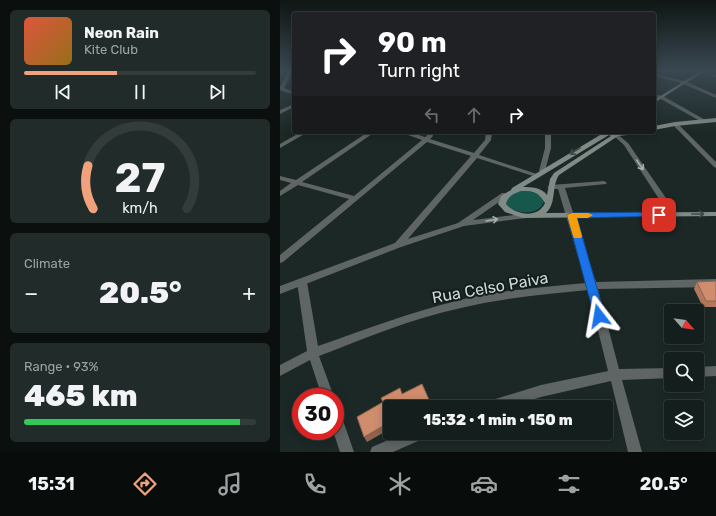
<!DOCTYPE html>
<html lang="en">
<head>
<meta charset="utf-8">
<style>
	:root { --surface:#141e1c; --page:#212b29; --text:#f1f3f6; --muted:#9da2a3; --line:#333c3b; --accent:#f1a17c }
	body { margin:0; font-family:Rubik,sans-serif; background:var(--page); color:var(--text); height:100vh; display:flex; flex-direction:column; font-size:15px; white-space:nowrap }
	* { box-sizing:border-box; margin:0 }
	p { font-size:13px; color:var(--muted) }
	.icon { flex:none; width:22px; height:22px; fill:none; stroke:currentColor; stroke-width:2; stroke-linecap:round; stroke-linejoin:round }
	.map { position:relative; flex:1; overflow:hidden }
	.side { display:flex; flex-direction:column; gap:10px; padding:10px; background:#0b100f; width:280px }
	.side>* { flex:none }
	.guide { position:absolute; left:12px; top:12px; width:364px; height:122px; border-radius:4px; box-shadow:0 2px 10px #0003,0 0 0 1px var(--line); background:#202124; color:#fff; overflow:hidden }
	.needle { width:26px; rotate:118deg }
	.buttons { position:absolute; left:384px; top:304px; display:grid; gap:8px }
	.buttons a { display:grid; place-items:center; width:40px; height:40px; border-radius:4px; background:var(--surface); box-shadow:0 2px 10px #0003,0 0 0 1px var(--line); font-size:20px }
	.speed { position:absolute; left:12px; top:388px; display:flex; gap:8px; font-size:20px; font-weight:700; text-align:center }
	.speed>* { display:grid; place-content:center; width:52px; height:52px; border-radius:50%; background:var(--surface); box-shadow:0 2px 10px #0003,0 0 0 1px var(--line); line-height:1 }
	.speed .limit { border:6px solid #d22; background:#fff; color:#111 }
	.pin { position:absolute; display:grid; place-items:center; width:34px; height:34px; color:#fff; margin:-17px; border-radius:8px; box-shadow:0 2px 6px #0006 }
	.me { position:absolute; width:44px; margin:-22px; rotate:346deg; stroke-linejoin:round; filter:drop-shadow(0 0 3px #0008) }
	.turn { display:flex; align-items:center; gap:14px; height:84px; padding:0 20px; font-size:18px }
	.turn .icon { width:52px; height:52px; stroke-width:2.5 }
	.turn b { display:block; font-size:28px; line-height:34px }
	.lanes { display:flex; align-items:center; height:38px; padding:0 20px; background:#0003; justify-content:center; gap:20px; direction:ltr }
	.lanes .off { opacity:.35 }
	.big { font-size:30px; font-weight:800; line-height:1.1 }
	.side .card { flex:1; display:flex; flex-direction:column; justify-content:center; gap:6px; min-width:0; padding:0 14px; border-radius:6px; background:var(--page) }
	.side .dial { align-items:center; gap:0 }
	.dial svg { height:104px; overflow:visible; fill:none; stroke:var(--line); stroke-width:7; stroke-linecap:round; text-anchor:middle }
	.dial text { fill:var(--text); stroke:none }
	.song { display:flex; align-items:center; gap:12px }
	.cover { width:48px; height:48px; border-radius:6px; background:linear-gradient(135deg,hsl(10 70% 55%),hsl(40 70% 35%)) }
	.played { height:4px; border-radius:2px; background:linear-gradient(90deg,var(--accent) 40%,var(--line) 40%) }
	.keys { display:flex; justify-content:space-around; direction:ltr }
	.heat { display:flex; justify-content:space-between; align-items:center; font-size:22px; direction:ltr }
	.charge { height:6px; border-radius:3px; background:linear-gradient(90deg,#34c759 93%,var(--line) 0) }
	.trip { position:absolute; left:103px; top:400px; width:230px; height:40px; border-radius:4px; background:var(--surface); box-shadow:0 2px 10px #0003,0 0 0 1px var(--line); font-weight:800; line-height:40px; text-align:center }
	.menu { display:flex; height:64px; justify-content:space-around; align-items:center; background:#080c0b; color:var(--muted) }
	.menu .icon { width:28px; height:28px }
	.menu .selected { color:var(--accent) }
	.menu b { font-size:18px; color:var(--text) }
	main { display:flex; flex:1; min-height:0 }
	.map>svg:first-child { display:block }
	.green { fill:#17584d }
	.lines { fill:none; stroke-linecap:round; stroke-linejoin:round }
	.minor { fill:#5f6564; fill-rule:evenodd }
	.tertiary { fill:#5f6564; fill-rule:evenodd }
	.secondary { fill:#808a87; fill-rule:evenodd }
	.wall { fill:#b2795e }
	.shaded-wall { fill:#91634c }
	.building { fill:#cf8d6d; stroke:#91634c }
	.oneway { stroke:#3e4946 }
	.oneway2 { stroke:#a8b0ae }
	.route { fill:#1a73e8; stroke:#114b97 }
	.slow { fill:#f59e0b }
	.labels { text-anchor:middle; stroke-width:4; stroke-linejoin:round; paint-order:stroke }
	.near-street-label { font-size:16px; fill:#d0d8d6; stroke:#121e1b }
</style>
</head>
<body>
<main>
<section class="side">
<div class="card">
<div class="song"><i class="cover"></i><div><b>Neon Rain</b><p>Kite Club</p></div></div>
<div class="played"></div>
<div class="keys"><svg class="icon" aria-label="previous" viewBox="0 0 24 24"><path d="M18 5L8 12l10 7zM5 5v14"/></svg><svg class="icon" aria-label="pause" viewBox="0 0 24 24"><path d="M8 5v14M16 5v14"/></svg><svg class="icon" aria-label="next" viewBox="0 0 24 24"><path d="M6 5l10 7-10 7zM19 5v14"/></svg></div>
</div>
<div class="card dial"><svg viewBox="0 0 100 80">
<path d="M14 69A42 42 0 1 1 86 69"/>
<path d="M14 69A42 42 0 0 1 10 36" stroke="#f1a17c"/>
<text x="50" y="56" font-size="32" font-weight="700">27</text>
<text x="50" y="72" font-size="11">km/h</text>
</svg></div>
<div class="card"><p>Climate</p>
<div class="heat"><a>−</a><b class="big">20.5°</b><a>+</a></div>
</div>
<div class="card"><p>Range · 93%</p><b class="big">465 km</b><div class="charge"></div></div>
</section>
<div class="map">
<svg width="436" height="452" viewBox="0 0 436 452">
	<rect width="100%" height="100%" fill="#1b2825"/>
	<path class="green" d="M 242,190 C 252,192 260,192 264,202 C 258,217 235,214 226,204 L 226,197 Z"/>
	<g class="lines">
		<g class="minor">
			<polygon points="9,70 13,70 4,88 14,92 14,95 0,90 0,87"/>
			<polygon points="416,70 421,70 436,75 436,77"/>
			<polygon points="374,74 405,81 436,95 436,98 401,83 374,76"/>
			<polygon points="374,94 383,96 427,121 422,122 379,98 374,96"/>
			<polygon points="14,104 14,107 0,114 0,110"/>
			<polygon points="393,123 397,123 436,162 436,168 434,167 393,125"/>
			<polygon points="21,132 28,132 0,148 0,144"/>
			<polygon points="88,132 95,132 22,182 74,196 142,140 120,132 129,132 145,137 147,136 146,132 152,132 153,136 150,139 194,153 205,140 206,132 212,132 211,140 199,155 257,174 258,175 257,176 253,176 197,158 121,247 115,247 114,245 115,243 191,156 147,142 3,262 0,263 0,255 69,199 18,185 0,196 0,191 11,183 0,180 0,176 16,180"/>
			<polygon points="265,132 271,132 271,148 265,171 262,173 259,171 265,148"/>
			<polygon points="336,133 348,143 397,214 396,216 390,216 344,145 333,135"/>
			<path d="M 324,181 L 327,183 L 326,184 L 285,188 L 316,282 L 436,279 L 436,287 L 318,289 L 339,369 L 391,368 L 391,378 L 342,380 L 362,452 L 348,452 L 331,381 L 261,397 L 229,407 L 203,407 L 205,403 L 209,401 L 261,385 L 328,371 L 308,290 C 266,294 223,298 181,308 C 133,318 86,338 39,356 L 54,397 L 42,397 L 30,360 L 0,376 L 0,365 L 27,351 L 17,282 L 19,280 L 22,279 L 25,280 L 27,282 L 38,346 C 84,330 131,312 180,300 C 221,290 264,287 306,283 L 278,189 L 271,189 L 267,187 L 271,185 Z"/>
			<polygon points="436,366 436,376 417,377 417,367"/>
			<polygon points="55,411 60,412 74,452 60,452 53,431 55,431"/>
			<polygon points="125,433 147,433 145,438 113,452 90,452 92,447"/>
		</g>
		<polygon class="tertiary" points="222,193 225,193 229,195 193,220 243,214 247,216 246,218 184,226 121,247 0,294 0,286 115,243 178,223"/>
		<g class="secondary">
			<polygon points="422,70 426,70 374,103 374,100"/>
			<polygon points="436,118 436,122 395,126 374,130 374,126 395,122"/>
			<path d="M 325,132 L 340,133 L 359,132 L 356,134 L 338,136 L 279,175 C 271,187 277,203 266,213 L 436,212 L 436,216 L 243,218 L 225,212 L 218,204 L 221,196 L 231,190 L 232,188 ZM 329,135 L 331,136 L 274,173 L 270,179 L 267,195 C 261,187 251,187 243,187 ZM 241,191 C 254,191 258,192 265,203 C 258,219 235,215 226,204 C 228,196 233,194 241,191 Z"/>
		</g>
	</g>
	<polygon class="wall" points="436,281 436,307 423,307 414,289 417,282"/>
	<g class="shaded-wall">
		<polygon points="150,402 151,407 140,407"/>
		<polygon points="110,422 110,429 87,442 84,437"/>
	</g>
	<g class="building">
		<polygon points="436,281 436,301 426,301 417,282"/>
		<polygon points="142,384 150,402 140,407 110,407 110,422 84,437 77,417 103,402 101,398 120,388 122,394"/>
	</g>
	<defs><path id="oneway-shaft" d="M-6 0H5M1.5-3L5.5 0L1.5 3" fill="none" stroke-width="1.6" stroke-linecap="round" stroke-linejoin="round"/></defs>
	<g class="oneway">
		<use href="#oneway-shaft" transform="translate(295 151) rotate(149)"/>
		<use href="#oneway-shaft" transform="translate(418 214)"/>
	</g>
	<g class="oneway2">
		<use href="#oneway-shaft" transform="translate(360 165) rotate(56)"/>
		<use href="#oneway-shaft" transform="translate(212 220) rotate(-9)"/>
	</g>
	<linearGradient id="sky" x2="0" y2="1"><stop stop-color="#0f1614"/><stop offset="0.53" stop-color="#394851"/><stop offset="1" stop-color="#394851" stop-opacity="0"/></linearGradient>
	<rect width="436" height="133" fill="url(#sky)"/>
	<polygon class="route" points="379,212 382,213 383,215 382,216 297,218 325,316 323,319 319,320 315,319 287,215 292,213"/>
	<polygon class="slow" points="292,213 308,213 313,215 308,218 297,218 302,236 301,238 294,238 293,236 287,215"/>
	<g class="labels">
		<g class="near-street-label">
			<text transform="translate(210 287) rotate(-10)" y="6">Rua Celso Paiva</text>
		</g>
	</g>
</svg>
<div class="buttons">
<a><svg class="needle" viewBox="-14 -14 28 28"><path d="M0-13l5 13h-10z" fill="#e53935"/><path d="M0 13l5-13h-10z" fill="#9da2a3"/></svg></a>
<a><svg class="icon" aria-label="search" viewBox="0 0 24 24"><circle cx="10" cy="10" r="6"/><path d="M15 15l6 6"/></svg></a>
<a><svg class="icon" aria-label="layers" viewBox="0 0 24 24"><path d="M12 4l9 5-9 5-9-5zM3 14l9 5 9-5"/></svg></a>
</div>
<div class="speed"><div class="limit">30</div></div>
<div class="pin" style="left:379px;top:215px;background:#d93025"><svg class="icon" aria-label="arrive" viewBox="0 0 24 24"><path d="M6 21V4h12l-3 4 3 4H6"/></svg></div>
<svg class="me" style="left:319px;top:316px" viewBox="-20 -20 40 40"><path d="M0-17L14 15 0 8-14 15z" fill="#1a73e8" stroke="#fff" stroke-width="4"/></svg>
<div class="trip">15:32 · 1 min · 150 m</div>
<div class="guide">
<div class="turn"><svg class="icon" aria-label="right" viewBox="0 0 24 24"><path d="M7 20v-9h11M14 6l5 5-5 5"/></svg><div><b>90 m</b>Turn right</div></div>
<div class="lanes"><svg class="icon off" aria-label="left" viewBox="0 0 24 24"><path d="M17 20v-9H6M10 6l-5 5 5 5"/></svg><svg class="icon off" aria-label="ahead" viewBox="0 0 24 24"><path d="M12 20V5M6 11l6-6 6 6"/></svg><svg class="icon" aria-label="right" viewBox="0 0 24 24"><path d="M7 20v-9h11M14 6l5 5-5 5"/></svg></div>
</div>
</div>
</main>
<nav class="menu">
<b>15:31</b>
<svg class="icon selected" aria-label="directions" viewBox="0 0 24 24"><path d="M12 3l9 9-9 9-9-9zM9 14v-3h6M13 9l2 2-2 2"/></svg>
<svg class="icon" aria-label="music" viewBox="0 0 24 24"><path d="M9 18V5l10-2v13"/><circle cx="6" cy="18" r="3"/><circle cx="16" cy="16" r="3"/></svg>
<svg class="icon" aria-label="phone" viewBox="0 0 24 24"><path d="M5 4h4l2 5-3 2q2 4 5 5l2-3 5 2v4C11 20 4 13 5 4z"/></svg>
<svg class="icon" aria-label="climate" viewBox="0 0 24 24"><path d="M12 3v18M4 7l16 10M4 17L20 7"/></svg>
<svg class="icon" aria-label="car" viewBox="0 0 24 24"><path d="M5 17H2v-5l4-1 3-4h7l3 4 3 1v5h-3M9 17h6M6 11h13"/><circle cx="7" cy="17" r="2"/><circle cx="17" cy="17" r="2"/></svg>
<svg class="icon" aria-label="filters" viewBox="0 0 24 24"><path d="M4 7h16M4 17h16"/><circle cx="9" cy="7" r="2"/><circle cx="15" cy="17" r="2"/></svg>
<b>20.5°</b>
</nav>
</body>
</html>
